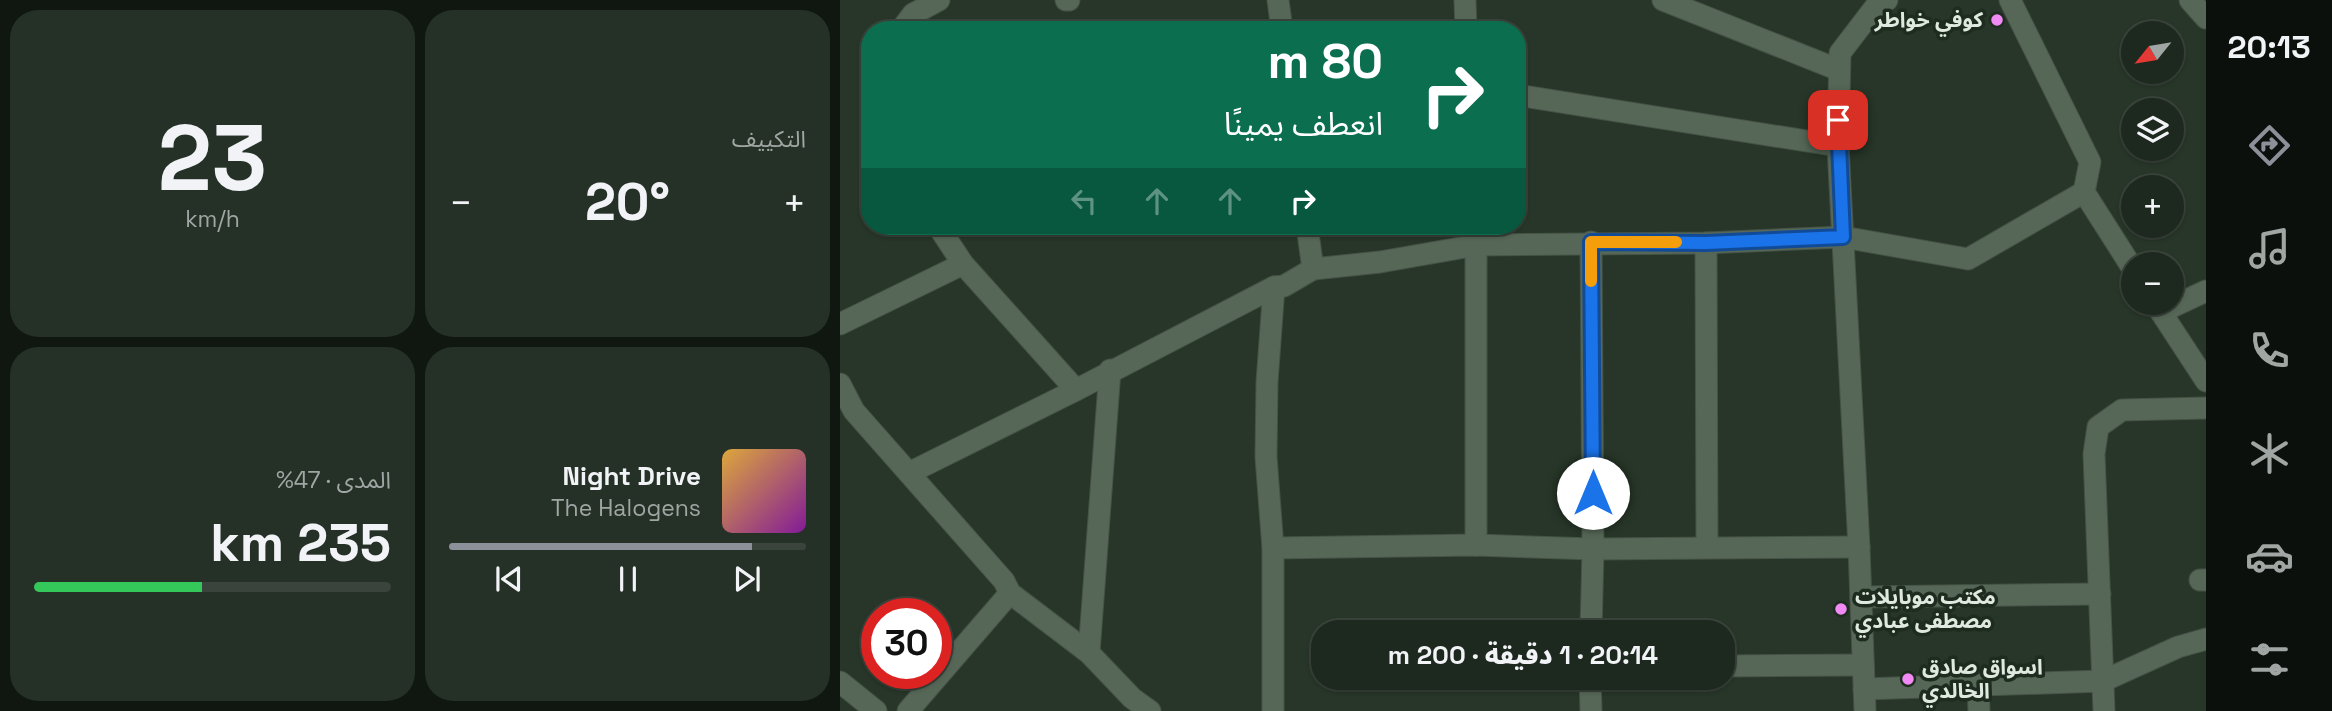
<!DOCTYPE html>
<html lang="ar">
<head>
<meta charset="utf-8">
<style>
	:root { --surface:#1d281e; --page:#253027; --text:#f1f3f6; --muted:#a0a6a4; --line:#3b443c; --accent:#8c9099 }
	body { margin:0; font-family:"Space Grotesk","Noto Sans Arabic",sans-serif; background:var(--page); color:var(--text); direction:rtl; height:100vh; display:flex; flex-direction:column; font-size:26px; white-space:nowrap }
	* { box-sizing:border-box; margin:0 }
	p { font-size:23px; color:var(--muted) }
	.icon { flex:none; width:38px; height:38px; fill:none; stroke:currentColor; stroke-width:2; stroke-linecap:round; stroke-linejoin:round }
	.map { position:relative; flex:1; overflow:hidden; direction:ltr }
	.panel { display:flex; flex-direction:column; gap:10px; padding:10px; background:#101610; width:840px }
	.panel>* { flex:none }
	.guide { position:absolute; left:21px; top:21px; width:665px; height:214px; border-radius:28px; box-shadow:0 2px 5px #0004,0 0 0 2px var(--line); direction:rtl; background:#0b6e4f; color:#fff; overflow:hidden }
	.needle { width:46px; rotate:240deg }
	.controls { position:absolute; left:1281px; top:21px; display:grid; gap:14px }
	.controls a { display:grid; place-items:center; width:63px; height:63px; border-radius:50%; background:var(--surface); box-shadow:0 2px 5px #0004,0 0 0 2px var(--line); font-size:35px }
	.speed { position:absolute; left:21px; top:598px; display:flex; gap:14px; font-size:35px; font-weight:700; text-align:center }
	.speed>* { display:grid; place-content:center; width:91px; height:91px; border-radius:50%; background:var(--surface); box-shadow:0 2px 5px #0004,0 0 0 2px var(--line); line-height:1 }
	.speed .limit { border:10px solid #d22; background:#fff; color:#111 }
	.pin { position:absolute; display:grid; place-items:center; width:60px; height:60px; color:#fff; margin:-30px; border-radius:14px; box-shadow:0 4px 10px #0006 }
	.me { position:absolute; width:77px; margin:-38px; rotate:0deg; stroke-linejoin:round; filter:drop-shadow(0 0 5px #0008) }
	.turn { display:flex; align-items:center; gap:24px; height:147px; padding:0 28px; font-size:32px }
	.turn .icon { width:91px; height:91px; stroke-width:2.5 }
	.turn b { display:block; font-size:49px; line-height:60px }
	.lanes { display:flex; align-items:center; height:66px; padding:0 28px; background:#0003; justify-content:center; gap:35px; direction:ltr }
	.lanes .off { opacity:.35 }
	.big { font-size:52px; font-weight:800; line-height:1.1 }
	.panel .tile { flex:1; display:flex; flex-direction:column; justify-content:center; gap:10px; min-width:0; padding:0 24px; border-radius:28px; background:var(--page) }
	.panel .dial { align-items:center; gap:0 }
	.dial b { font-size:91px; line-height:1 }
	.song { display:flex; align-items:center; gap:21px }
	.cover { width:84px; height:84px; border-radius:10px; background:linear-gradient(135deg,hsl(40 70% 55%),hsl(290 70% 35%)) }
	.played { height:7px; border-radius:4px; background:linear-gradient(90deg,var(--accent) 85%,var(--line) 85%) }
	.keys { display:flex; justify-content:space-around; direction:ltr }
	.heat { display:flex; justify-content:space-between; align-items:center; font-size:38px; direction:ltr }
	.charge { height:10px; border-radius:5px; background:linear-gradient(90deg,#34c759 47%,var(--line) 0) }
	.panel .tiles { flex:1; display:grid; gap:10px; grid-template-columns:repeat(2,1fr) }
	.trip { position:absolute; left:471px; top:620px; width:424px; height:70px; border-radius:28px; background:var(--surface); box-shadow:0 2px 5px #0004,0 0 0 2px var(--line); font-weight:800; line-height:70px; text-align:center; direction:rtl }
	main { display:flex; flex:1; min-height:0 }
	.tab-bar { display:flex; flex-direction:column; width:126px; justify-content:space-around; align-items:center; background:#0c100c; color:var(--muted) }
	.tab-bar .icon { width:49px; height:49px }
	.tab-bar .active { color:var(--accent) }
	.tab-bar b { font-size:32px; color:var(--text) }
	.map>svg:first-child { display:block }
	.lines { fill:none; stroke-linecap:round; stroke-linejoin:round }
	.minor-casing { stroke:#455246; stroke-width:23 }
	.minor { stroke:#566757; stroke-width:21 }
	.route-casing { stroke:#114b97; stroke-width:18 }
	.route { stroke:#1a73e8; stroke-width:12 }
	.slow { stroke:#f59e0b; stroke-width:12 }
	.poi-dot { fill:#f18af4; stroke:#1d2c1e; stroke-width:2.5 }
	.labels { text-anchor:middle; stroke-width:7; stroke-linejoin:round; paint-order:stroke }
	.poi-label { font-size:21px; font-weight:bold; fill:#e0e9e0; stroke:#1d2c1e; text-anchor:start }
</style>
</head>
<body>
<main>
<nav class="tab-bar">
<b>20:13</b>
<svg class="icon active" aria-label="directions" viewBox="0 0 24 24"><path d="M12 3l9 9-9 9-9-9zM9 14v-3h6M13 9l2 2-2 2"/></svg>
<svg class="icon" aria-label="music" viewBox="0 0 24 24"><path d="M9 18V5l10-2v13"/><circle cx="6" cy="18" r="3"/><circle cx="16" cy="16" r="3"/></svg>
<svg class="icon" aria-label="phone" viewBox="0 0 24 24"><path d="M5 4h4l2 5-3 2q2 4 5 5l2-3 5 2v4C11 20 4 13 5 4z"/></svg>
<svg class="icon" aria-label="climate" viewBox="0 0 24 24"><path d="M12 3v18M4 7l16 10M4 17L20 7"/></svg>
<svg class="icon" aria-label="car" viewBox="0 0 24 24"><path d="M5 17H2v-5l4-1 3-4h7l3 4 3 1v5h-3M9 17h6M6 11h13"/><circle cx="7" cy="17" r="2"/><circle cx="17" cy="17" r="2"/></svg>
<svg class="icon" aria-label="filters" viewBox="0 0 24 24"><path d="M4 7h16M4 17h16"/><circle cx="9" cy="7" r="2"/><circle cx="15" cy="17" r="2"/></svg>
</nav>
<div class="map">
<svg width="1366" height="711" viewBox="0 0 1366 711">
	<rect width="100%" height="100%" fill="#273628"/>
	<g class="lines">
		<g class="minor-casing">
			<g id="minor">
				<polyline points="226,0 229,0"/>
				<polyline points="438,0 442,30"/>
				<polyline points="625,0 626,30"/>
				<polyline points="823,0 999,70"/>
				<polyline points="1170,0 1250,162 1244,192 1293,269"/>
				<polyline points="1350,0 1366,18"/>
				<polyline points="61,30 73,14 99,0"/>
				<polyline points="677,95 998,146"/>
				<polyline points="98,226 123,264 236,390"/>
				<polyline points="636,226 636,545"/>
				<polyline points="866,243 867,547"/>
				<polyline points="473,269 540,262 637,245 866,243 1003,237 1128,259 1244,192"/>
				<polyline points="1315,303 1366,381"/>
				<polyline points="1321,312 1366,291"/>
				<polyline points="0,324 123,264"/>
				<polyline points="0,384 14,411 164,581 170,593 249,653 292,698 310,711"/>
				<polyline points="69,473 236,390 434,287 444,286 473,269 467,226"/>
				<polyline points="433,548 636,545 753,549 1019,547"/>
				<polyline points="1360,580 1366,580"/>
				<polyline points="1021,597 1260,594"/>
				<polyline points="751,632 753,549 751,242"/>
				<polyline points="249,653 270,370"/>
				<polyline points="882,666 1023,665"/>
				<polyline points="750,677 751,711"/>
				<polyline points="0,682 36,711"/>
				<polyline points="1138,685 1139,711"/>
				<polyline points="1024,689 1263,681 1338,647 1366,639"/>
				<polyline points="68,711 170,593"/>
				<polyline points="433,711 433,548 426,457 427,382 434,287"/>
				<polyline points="1025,711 1019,547 998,146 1000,53 1036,6 1047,0"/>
				<polyline points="1264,711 1254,454 1258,427 1282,410 1366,408"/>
			</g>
		</g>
		<use href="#minor" class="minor"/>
	</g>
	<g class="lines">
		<g class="route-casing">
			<polyline id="route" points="753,493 751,242 866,243 1003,237 998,120"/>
		</g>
		<use href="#route" class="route"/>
		<polyline class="slow" points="751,281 751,242 836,242"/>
	</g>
	<g class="poi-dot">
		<circle cx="1157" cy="20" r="7"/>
		<circle cx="1001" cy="609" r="7"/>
		<circle cx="1068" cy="679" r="7"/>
	</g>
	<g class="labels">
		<g class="poi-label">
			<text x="1143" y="27" text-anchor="end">كوفي خواطر</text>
			<text x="1015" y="604">مكتب موبايلات<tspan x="1015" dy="24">مصطفى عبادي</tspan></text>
			<text x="1082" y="674">اسواق صادق<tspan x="1082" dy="24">الخالدي</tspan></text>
		</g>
	</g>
</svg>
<div class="controls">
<a><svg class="needle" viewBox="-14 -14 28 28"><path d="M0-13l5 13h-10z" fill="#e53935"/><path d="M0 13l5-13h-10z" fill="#a0a6a4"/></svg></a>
<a><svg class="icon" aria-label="layers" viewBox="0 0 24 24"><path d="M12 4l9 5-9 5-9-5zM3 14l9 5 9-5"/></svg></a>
<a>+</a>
<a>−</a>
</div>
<div class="speed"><div class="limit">30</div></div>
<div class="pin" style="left:998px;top:120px;background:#d93025"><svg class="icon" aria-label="arrive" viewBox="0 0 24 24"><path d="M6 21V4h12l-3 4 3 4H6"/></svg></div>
<svg class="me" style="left:753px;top:493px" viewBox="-20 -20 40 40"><circle r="19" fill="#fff"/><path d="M0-13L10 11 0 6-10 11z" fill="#1a73e8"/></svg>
<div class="trip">20:14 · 1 دقيقة · 200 m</div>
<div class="guide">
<div class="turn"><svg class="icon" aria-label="right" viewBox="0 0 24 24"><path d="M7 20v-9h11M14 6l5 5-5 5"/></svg><div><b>80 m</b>انعطف يمينًا</div></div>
<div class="lanes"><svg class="icon off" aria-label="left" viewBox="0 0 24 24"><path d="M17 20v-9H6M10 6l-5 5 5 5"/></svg><svg class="icon off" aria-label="ahead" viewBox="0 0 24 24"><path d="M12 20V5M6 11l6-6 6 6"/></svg><svg class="icon off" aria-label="ahead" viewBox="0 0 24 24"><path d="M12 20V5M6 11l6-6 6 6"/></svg><svg class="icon" aria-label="right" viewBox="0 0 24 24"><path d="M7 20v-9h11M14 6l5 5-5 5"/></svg></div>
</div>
</div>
<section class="panel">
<div class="tiles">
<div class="tile"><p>التكييف</p>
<div class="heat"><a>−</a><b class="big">20°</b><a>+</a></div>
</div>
<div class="tile dial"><b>23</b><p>km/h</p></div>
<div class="tile">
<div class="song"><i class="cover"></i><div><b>Night Drive</b><p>The Halogens</p></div></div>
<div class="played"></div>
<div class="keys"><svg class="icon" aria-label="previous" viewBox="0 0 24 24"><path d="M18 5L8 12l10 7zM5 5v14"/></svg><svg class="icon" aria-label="pause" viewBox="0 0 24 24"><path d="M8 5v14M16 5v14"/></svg><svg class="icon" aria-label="next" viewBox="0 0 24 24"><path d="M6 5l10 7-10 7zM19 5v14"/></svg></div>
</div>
<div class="tile"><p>المدى · 47%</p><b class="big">235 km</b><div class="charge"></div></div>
</div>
</section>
</main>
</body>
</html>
